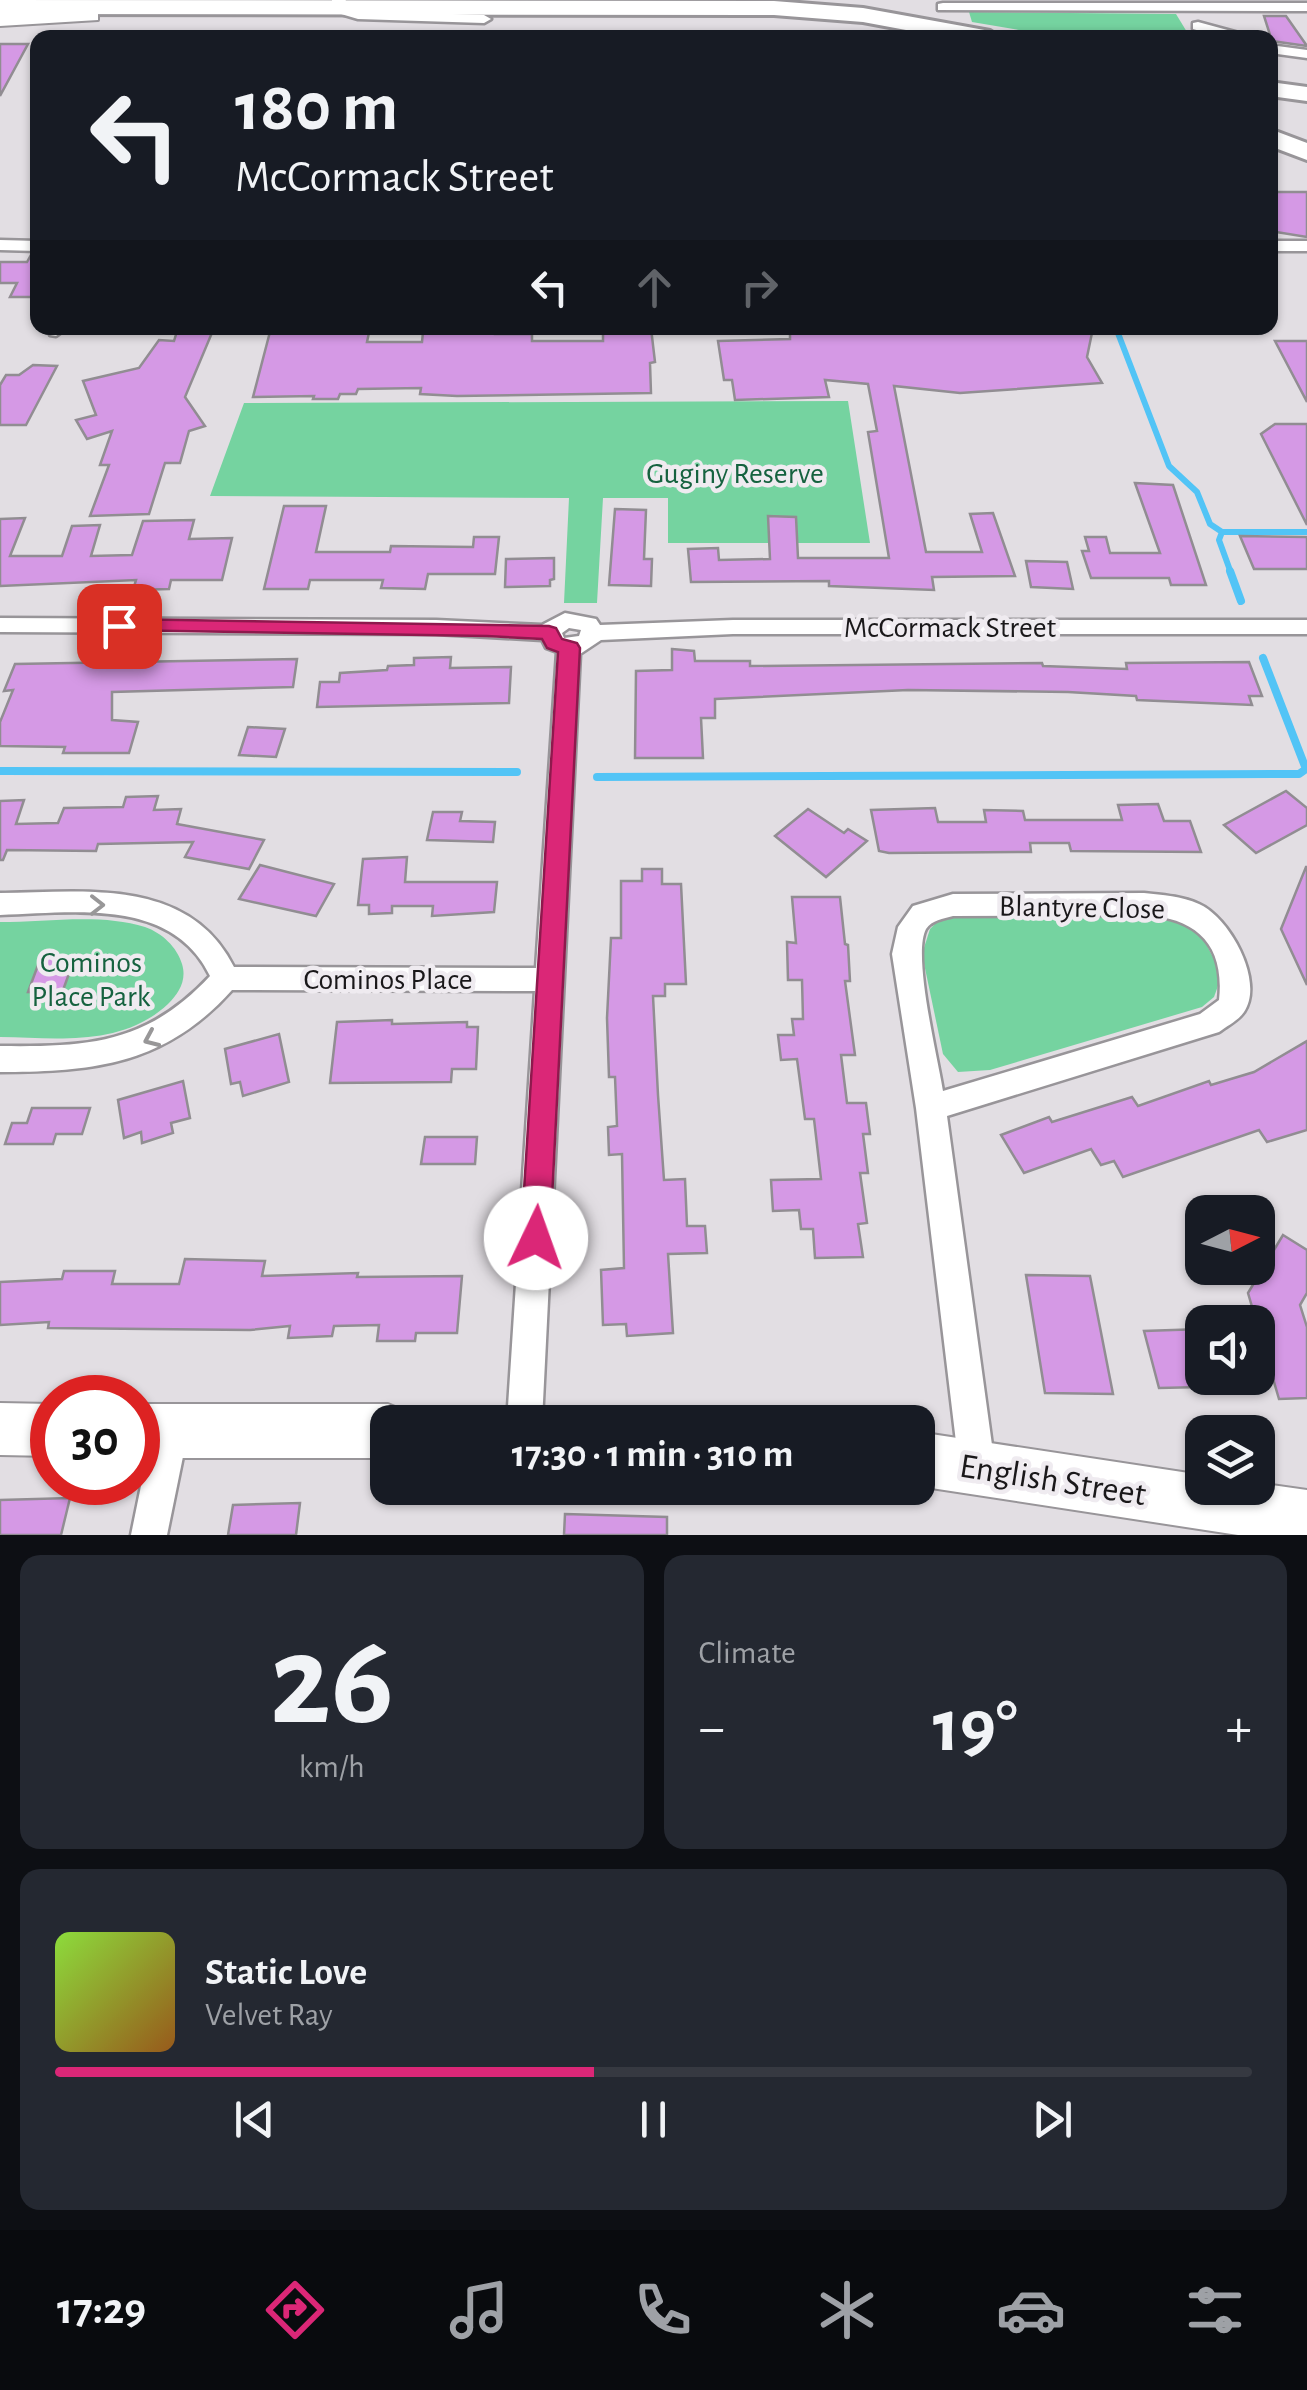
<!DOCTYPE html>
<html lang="en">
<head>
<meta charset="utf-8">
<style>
	:root { --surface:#171b24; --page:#242831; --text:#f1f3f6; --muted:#9ea1a6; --line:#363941; --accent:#db2777 }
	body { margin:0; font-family:"Alegreya Sans",sans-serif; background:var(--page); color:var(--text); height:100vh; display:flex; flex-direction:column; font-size:38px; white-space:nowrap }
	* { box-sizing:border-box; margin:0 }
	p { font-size:32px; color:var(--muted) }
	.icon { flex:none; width:55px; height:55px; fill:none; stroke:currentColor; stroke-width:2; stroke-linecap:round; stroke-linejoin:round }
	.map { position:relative; height:1535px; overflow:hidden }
	.side { display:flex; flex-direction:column; gap:20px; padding:20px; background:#0d0f14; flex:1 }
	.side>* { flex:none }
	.guide { position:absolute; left:30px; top:30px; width:1248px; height:305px; border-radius:20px; box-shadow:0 2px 8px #0004; background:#171b24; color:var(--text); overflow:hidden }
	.needle { width:65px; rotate:84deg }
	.fabs { position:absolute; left:1185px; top:1195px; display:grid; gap:20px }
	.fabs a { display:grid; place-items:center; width:90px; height:90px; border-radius:20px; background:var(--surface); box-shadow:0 2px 8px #0004; font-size:50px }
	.speed { position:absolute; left:30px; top:1375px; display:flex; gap:20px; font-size:50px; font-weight:700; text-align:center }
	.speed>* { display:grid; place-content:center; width:130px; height:130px; border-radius:50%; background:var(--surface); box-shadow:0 2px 8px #0004; line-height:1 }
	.speed .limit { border:15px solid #d22; background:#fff; color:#111 }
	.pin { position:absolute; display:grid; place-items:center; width:85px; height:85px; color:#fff; margin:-42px; border-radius:20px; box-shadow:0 5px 15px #0006 }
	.me { position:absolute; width:110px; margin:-55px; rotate:3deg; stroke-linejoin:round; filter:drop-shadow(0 0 8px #0008) }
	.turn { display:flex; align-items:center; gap:35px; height:210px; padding:0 40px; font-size:45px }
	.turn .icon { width:130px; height:130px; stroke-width:2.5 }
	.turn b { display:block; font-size:70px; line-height:85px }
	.lanes { display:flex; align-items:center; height:95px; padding:0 40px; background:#0003; justify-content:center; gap:50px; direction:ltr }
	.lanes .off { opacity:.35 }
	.big { font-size:75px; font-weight:600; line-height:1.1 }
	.side .card { flex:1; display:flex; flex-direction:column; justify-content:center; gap:15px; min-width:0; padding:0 35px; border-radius:20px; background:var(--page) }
	.side .dial { align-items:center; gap:0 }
	.dial b { font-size:130px; line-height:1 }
	.song { display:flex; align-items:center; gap:30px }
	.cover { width:120px; height:120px; border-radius:15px; background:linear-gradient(135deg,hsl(90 70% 55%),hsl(30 70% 35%)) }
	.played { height:10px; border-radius:5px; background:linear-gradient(90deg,var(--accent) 45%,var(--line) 45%) }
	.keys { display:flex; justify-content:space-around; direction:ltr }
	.heat { display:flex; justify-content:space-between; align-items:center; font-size:55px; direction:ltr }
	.side .tiles { flex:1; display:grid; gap:20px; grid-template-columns:1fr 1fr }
	.card:last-child { grid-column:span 2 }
	.trip { position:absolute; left:370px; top:1405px; width:565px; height:100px; border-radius:20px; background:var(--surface); box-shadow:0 2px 8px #0004; font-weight:600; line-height:100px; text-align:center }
	.tab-bar { display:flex; height:160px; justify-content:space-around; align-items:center; background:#090b0e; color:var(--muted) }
	.tab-bar .icon { width:70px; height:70px }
	.tab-bar .on { color:var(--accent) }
	.tab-bar b { font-size:45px; color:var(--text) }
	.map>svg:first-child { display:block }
	.green { fill:#75d3a0 }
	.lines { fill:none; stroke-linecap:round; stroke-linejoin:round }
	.stream-far1 { stroke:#52c4f6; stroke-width:6 }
	.stream { stroke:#52c4f6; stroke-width:8 }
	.building { fill:#d599e5; stroke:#918d92; stroke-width:2.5 }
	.street-casing { stroke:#989599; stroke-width:5 }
	.secondary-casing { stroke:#989599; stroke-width:4 }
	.primary-casing { stroke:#989599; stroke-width:6 }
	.street { fill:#fff; fill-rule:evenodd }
	.secondary { fill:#fff; fill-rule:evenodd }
	.primary { fill:#fff; fill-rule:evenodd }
	.oneway { stroke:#989798 }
	.route { fill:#db2777; stroke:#8e194d; stroke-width:2.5 }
	.labels { text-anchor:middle; stroke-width:9; stroke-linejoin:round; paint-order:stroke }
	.park-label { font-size:30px; fill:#15623f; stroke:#efebf0 }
	.street-label { font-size:30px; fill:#1a181a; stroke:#efebf0 }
	.near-street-label { font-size:35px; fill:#1a181a; stroke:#efebf0 }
</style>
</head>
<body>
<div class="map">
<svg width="1307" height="1535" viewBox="0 0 1307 1535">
	<rect width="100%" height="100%" fill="#e2dee3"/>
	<g class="green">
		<polygon points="969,12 1176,14 1190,37 1060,37 972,22"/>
		<polygon points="848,401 870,543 668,543 668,498 603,498 597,603 564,603 569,498 210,496 244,403"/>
		<polygon points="957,915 1170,918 1198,928 1217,965 1219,983 1214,997 1202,1007 990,1070 958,1072 943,1054 922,954 930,929 940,919"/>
		<path d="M 0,922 C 46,922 102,913 145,927 C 162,933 177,947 182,964 C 187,980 179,993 168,1004 C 122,1047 58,1038 0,1037 Z"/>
	</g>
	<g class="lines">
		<g class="stream-far1">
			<polyline points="1116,328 1169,466 1197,492 1210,524 1222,532 1219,540 1231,573"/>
			<polyline points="1222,532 1307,532"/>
		</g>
		<g class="stream">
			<polyline points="1230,571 1241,601"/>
			<polyline points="0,771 517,772"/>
			<polyline points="597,777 1299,774 1306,769 1263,658"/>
		</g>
	</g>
	<g class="building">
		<polygon points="1264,16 1286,16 1307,46 1272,41"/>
		<polygon points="0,44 28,44 0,96"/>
		<polygon points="1270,192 1307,192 1307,237 1270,231"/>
		<polygon points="31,255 38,255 38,297 10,297 17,283 0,283 0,262 27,262"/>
		<polygon points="178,328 214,328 185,397 205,426 189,431 180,463 165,463 149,514 90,516 109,465 100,465 112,431 87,439 76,420 96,415 83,381 139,368 159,340 174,341"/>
		<polygon points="271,328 370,328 367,342 422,342 423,332 495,331 495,334 532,334 532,341 603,341 603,328 651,328 655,362 650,363 651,393 457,396 420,394 421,388 358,389 356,394 340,394 338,399 313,399 314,396 253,397"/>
		<polygon points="889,328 1093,328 1087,357 1102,383 960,393 894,386 926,552 982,552 970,514 993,513 1015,576 932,577 934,590 829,586 829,581 691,582 688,549 718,548 719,560 770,559 768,516 796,517 798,558 889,558 868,432 877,431 868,384 825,380 829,397 735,400 732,380 724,380 718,341 790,339 790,329 893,331"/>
		<polygon points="1275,341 1307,341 1307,402"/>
		<polygon points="33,365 57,366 26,425 0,425 0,385 6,375 19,375"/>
		<polygon points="1275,424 1307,424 1307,525 1261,434"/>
		<polygon points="1135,483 1173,485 1206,585 1171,585 1169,578 1091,578 1082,551 1089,551 1085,537 1106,537 1110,553 1160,553"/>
		<polygon points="284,506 326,506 316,552 390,552 391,546 473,547 474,537 499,537 495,574 428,574 425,589 381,588 383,580 310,580 308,589 264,589"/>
		<polygon points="615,509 646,510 644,559 652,559 651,586 609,585"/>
		<polygon points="25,518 10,556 62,556 72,526 100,525 91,556 132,555 143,521 194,520 189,539 232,538 222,580 171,580 169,589 133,590 136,580 0,586 0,519"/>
		<polygon points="1240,536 1307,537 1307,569 1254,569"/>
		<polygon points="554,558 554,579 550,580 550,586 505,587 506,559"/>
		<polygon points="1026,561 1067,562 1073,589 1031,587"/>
		<polygon points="672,649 694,651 695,661 750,661 750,666 1042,663 1043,666 1127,669 1126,663 1249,662 1262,696 1249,696 1252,705 1137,700 1136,696 1068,692 908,690 715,699 715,718 701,718 703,758 635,758 636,671 672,670"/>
		<polygon points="451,657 450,668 511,667 509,703 317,707 320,682 339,682 340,673 387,670 388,666 414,665 414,658"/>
		<polygon points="297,659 293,687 112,692 112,720 138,722 129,753 63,753 65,747 0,746 0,722 13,690 4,691 15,664"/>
		<polygon points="248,727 285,729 276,757 239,755"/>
		<polygon points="1286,791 1307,808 1307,825 1256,853 1224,825"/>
		<polygon points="158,796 154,810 181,809 177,824 264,840 249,869 185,857 193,842 98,844 96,851 7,850 3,860 0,860 0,801 24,800 16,824 58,823 64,808 123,807 126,797"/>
		<polygon points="1158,804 1164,821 1190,821 1201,852 1071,851 1069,843 1030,843 1031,852 889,853 879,851 871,810 935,808 938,822 986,822 984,810 1023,811 1025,820 1122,820 1118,805"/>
		<polygon points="808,809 844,833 848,829 867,841 826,877 775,836"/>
		<polygon points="433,812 462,812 460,821 495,822 493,842 427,840"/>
		<polygon points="407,857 405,882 497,882 494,912 432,916 433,906 392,906 392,913 369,914 369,905 358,905 363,859"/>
		<polygon points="260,865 334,884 316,916 239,899"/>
		<polygon points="1306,867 1307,867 1307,985 1281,929"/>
		<polygon points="642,869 662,869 662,884 681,884 686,984 665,984 665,996 653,996 658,1095 664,1180 685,1179 687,1226 705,1226 707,1253 668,1254 673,1333 627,1336 626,1324 603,1325 601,1270 624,1268 622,1154 609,1155 608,1127 617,1126 615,1077 609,1077 607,1018 611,938 621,938 621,881 642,881"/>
		<polygon points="792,897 840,897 845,944 848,945 850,981 845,981 855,1055 841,1055 847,1103 866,1103 870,1134 863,1134 868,1173 860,1173 867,1223 858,1224 863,1257 815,1258 813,1229 801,1229 799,1210 773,1211 771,1180 821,1179 814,1119 805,1119 797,1059 781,1060 778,1035 794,1035 792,1019 803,1019 802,980 788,980 787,942 796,943"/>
		<polygon points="41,957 75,957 62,993 28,992"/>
		<polygon points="392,1020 392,1024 467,1022 467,1027 478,1027 476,1069 452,1069 451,1082 330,1083 337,1022"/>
		<polygon points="279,1034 289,1082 243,1096 240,1082 231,1084 225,1049"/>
		<polygon points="1307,1041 1307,1130 1267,1142 1259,1130 1123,1177 1114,1161 1101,1165 1091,1149 1024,1173 1001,1135 1049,1117 1052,1122 1132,1097 1138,1106 1209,1081 1211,1085 1254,1072"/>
		<polygon points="183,1081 190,1118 171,1123 173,1133 142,1143 141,1132 124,1138 118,1100"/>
		<polygon points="32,1108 90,1108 82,1134 56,1134 53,1144 5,1144 12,1123 27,1123"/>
		<polygon points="425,1137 477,1137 475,1164 421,1164"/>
		<polygon points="1283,1235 1307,1250 1307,1293 1300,1305 1307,1327 1307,1398 1279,1399 1248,1293"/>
		<polygon points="185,1259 265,1261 262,1276 358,1273 357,1277 462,1276 457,1333 416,1333 415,1341 377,1341 379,1325 334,1326 332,1336 288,1338 290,1326 250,1330 48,1328 49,1322 0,1325 0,1282 62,1279 64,1271 115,1271 112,1284 179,1284"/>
		<polygon points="1026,1275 1090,1276 1113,1394 1045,1393"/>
		<polygon points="1202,1329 1202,1387 1159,1388 1144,1331"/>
		<polygon points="70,1498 61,1535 0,1535 0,1500"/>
		<polygon points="300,1503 296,1535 228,1535 233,1505"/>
		<polygon points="565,1514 667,1517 667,1535 564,1535"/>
	</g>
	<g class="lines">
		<g class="street-casing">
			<g id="street">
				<polygon points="332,0 346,0 343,6 359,11 484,15 491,19 484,23 358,19 331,11"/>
				<polygon points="943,3 1307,3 1307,11 938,10 938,4"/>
				<polygon points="1198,22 1246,35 1247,38 1224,38 1193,29 1193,23"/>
				<polygon points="1270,45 1307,50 1307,58 1270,53"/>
				<polygon points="0,240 38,241 38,251 0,250"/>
				<rect x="1270" y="241" width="37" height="10"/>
				<polygon points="49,328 67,328 56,336 50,335"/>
				<path d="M 565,613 L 596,619 L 600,625 L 733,620 L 1307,620 L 1307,634 L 733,634 L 601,640 L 580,654 L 542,1422 L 507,1422 L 535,991 L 232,990 C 166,1064 95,1072 0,1072 L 0,1046 C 88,1047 147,1044 210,976 C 172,897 73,913 0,915 L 0,893 C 85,892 189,877 234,967 L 536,968 L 557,652 L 546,648 L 542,640 L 436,634 L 0,632 L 0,618 L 436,620 L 542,625 ZM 569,628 L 581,630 L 579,636 L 564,638 L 562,633 Z"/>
				<path d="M 1144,893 C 1163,895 1181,896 1199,904 C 1229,917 1265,981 1244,1012 C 1239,1020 1227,1026 1219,1032 L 947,1116 L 995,1467 L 990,1480 L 977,1485 L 964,1480 L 959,1467 L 916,1108 L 892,954 L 898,927 L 913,906 L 953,894 ZM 1144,915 C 1197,918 1225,945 1219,1000 L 1200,1014 L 943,1091 C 938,1058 912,955 926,929 C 932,920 943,919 953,916 Z"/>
				<polygon points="170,1414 183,1419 188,1432 167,1535 131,1535 152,1432 157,1419"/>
			</g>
		</g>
		<g class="secondary-casing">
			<g id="secondary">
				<polygon points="91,10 98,12 98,20 0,26 0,14"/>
				<polygon points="0,1403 52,1404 52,1456 0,1455"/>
				<polygon points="138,1404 388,1404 407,1412 411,1422 388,1422 388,1458 138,1458"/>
				<polygon points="918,1432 1202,1475 1202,1488 1258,1488 1258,1483 1307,1490 1307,1535 1238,1535 918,1486"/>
			</g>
		</g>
		<g class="primary-casing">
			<g id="primary">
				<polygon points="0,0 774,1 863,8 990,31 1001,38 949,38 863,22 774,15 0,14"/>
				<polygon points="1270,82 1307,87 1307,101 1270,96"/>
				<polygon points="1270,129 1307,143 1307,160 1270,146"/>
			</g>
		</g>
		<use href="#street" class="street"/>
		<use href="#secondary" class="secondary"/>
		<use href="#primary" class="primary"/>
	</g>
	<defs><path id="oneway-chevron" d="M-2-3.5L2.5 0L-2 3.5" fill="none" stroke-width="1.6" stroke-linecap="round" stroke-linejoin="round" transform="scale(2.5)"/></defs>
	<g class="oneway">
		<use href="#oneway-chevron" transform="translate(97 905)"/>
		<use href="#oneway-chevron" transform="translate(151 1039) rotate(156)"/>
	</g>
	<polygon class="route" points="119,619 549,626 556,628 562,639 577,643 580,648 550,1238 546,1248 536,1252 525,1248 521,1238 558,652 547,648 542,639 487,636 112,630 109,626"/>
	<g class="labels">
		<g class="park-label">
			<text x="735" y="483">Guginy Reserve</text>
			<text x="91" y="972">Cominos<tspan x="91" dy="34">Place Park</tspan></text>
		</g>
		<g class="street-label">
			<text x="950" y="637">McCormack Street</text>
			<text transform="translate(1082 907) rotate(1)" y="10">Blantyre Close</text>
			<text x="388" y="989">Cominos Place</text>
		</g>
		<g class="near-street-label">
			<text transform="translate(1053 1479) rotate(9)" y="12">English Street</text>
		</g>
	</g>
</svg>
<div class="fabs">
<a><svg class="needle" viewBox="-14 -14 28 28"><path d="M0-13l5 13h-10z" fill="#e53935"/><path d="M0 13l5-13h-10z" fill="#9ea1a6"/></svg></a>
<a><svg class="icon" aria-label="sound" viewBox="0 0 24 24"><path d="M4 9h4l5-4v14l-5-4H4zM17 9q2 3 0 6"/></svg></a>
<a><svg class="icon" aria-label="layers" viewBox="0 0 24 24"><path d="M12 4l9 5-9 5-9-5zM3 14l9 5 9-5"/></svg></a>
</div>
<div class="speed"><div class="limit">30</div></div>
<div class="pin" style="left:119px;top:626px;background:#d93025"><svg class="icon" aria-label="arrive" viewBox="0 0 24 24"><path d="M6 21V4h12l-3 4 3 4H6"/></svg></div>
<svg class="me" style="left:536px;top:1238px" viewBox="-20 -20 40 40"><circle r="19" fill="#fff"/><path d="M0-13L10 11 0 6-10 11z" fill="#db2777"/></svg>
<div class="trip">17:30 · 1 min · 310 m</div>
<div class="guide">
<div class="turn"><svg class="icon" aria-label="left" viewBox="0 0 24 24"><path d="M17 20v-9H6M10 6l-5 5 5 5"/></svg><div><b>180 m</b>McCormack Street</div></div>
<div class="lanes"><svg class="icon" aria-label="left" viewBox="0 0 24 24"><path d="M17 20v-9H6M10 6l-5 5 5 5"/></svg><svg class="icon off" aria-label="ahead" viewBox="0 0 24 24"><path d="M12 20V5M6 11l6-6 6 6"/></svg><svg class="icon off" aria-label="right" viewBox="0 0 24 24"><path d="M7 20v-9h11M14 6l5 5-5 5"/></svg></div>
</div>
</div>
<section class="side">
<div class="tiles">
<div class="card dial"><b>26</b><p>km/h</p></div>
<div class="card"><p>Climate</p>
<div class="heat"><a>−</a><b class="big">19°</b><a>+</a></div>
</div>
<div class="card">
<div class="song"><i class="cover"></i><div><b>Static Love</b><p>Velvet Ray</p></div></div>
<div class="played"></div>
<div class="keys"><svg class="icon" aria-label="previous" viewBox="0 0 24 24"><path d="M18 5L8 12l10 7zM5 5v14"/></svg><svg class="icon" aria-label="pause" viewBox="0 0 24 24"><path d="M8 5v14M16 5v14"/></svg><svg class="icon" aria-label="next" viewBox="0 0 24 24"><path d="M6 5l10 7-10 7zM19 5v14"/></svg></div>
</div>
</div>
</section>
<nav class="tab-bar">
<b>17:29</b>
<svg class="icon on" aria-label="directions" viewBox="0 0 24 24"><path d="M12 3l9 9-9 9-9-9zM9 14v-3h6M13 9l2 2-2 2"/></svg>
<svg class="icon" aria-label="music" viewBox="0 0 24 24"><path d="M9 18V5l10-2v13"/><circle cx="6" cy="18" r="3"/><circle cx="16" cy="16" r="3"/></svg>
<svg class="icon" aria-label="phone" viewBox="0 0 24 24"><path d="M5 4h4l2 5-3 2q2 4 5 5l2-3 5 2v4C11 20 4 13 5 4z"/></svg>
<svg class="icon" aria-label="climate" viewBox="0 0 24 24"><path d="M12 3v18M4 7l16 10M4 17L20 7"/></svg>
<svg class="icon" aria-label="car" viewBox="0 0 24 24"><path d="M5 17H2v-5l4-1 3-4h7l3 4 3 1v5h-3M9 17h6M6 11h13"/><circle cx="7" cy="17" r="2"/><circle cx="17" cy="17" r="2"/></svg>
<svg class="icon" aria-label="filters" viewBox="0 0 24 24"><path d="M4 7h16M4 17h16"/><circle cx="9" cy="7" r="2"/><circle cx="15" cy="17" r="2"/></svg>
</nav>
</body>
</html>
